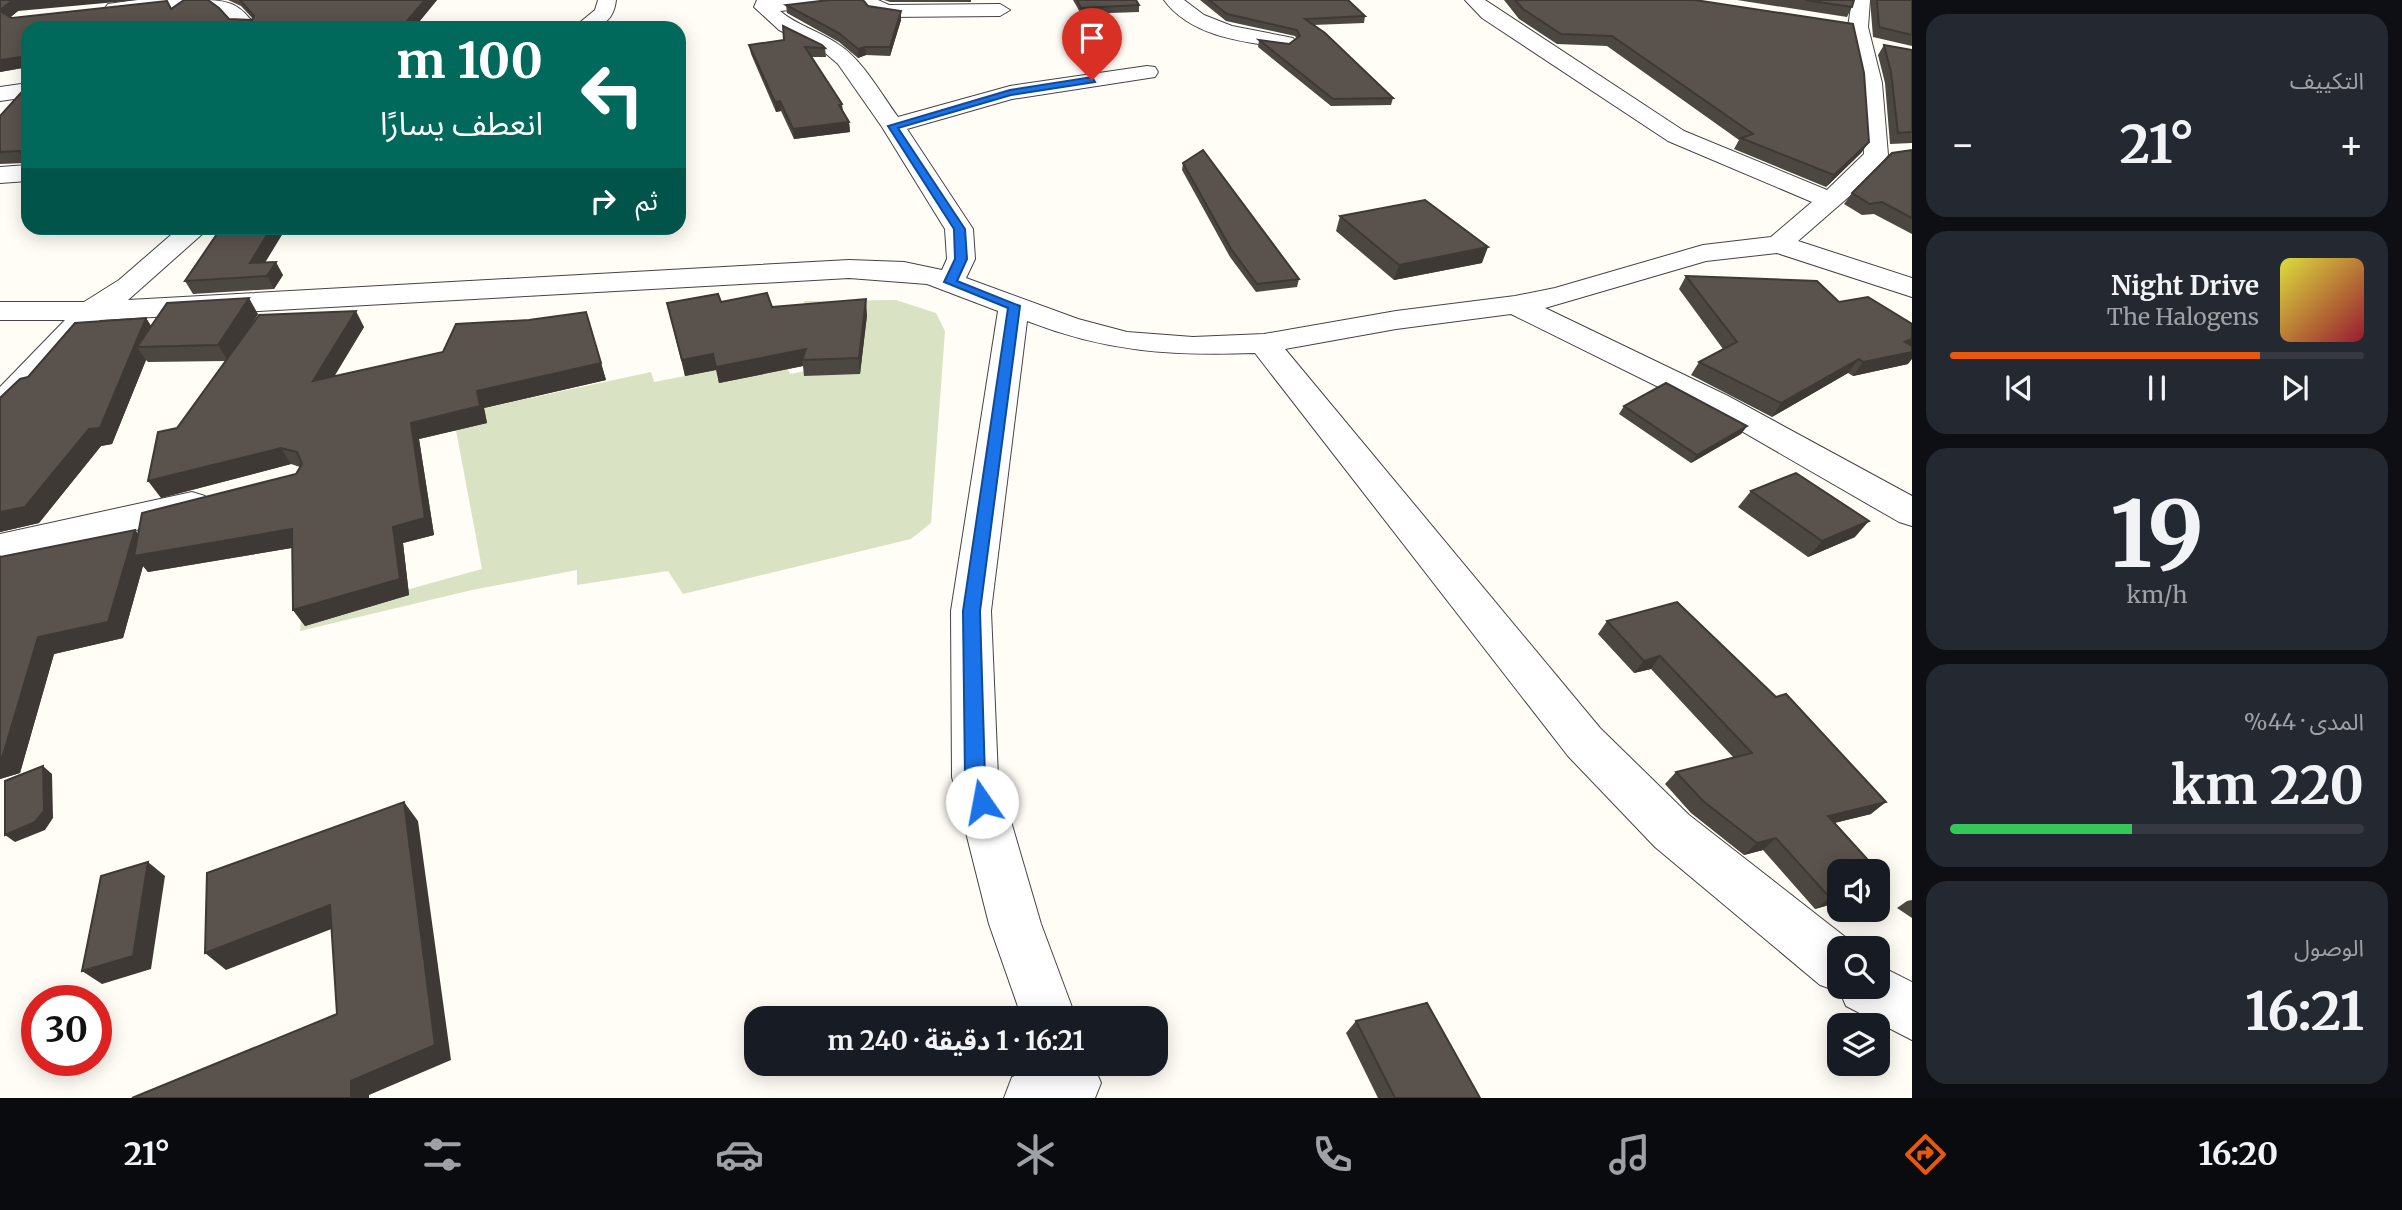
<!DOCTYPE html>
<html lang="ar">
<head>
<meta charset="utf-8">
<style>
	:root { --surface:#171b24; --page:#242831; --text:#f1f3f6; --muted:#9ea1a6; --line:#363941; --accent:#ea580c }
	body { margin:0; font-family:Merriweather,"Noto Sans Arabic",serif; background:var(--page); color:var(--text); direction:rtl; height:100vh; display:flex; flex-direction:column; font-size:26px; white-space:nowrap }
	* { box-sizing:border-box; margin:0 }
	p { font-size:23px; color:var(--muted) }
	.icon { flex:none; width:38px; height:38px; fill:none; stroke:currentColor; stroke-width:2; stroke-linecap:round; stroke-linejoin:round }
	.map { position:relative; flex:1; overflow:hidden; direction:ltr }
	.drawer { display:flex; flex-direction:column; gap:14px; padding:14px; background:#0d0f14; width:490px }
	.drawer>* { flex:none }
	.guide { position:absolute; left:21px; top:21px; width:665px; height:214px; border-radius:21px; box-shadow:0 4px 18px #0003; direction:rtl; background:#00695c; color:#fff; overflow:hidden }
	.controls { position:absolute; left:1827px; top:859px; display:grid; gap:14px }
	.controls a { display:grid; place-items:center; width:63px; height:63px; border-radius:14px; background:var(--surface); box-shadow:0 4px 18px #0003; font-size:35px }
	.speed { position:absolute; left:21px; top:985px; display:flex; gap:14px; font-size:35px; font-weight:700; text-align:center }
	.speed>* { display:grid; place-content:center; width:91px; height:91px; border-radius:50%; background:var(--surface); box-shadow:0 4px 18px #0003; line-height:1 }
	.speed .limit { border:10px solid #d22; background:#fff; color:#111 }
	.pin { position:absolute; display:grid; place-items:center; width:60px; height:60px; color:#fff; margin:-72px -30px; border-radius:50% 50% 50% 0; rotate:-45deg; box-shadow:0 0 7px #0007 }
	.pin .icon { rotate:45deg }
	.me { position:absolute; width:77px; margin:-38px; rotate:348deg; stroke-linejoin:round; filter:drop-shadow(0 0 5px #0008) }
	.turn { display:flex; align-items:center; gap:24px; height:147px; padding:0 28px; font-size:32px }
	.turn .icon { width:91px; height:91px; stroke-width:2.5 }
	.turn b { display:block; font-size:49px; line-height:60px }
	.then { display:flex; align-items:center; height:66px; padding:0 28px; background:#0003; gap:14px; font-size:26px }
	.big { font-size:52px; font-weight:700; line-height:1.1 }
	.drawer .tile { flex:1; display:flex; flex-direction:column; justify-content:center; gap:10px; min-width:0; padding:0 24px; border-radius:21px; background:var(--page) }
	.drawer .dial { align-items:center; gap:0 }
	.dial b { font-size:91px; line-height:1 }
	.song { display:flex; align-items:center; gap:21px }
	.cover { width:84px; height:84px; border-radius:10px; background:linear-gradient(135deg,hsl(60 70% 55%),hsl(350 70% 35%)) }
	.played { height:7px; border-radius:4px; background:linear-gradient(90deg,var(--accent) 75%,var(--line) 75%) }
	.keys { display:flex; justify-content:space-around; direction:ltr }
	.heat { display:flex; justify-content:space-between; align-items:center; font-size:38px; direction:ltr }
	.charge { height:10px; border-radius:5px; background:linear-gradient(90deg,#34c759 44%,var(--line) 0) }
	.trip { position:absolute; left:744px; top:1006px; width:424px; height:70px; border-radius:21px; background:var(--surface); box-shadow:0 4px 18px #0003; font-weight:700; line-height:70px; text-align:center; direction:rtl }
	.tabs { display:flex; height:112px; justify-content:space-around; align-items:center; background:#090b0e; color:var(--muted) }
	.tabs .icon { width:49px; height:49px }
	.tabs .current { color:var(--accent) }
	.tabs b { font-size:32px; color:var(--text) }
	main { display:flex; flex:1; min-height:0 }
	.map>svg:first-child { display:block }
	.cemetery { fill:#d9e3c4 }
	.lines { fill:none; stroke-linecap:round; stroke-linejoin:round }
	.minor-casing { stroke:#444; stroke-width:2 }
	.minor { fill:#fff; fill-rule:evenodd }
	.wall { fill:#4d4742 }
	.shaded-wall { fill:#3f3936 }
	.building { fill:#5a524d; stroke:#3f3936; stroke-width:2 }
	.route { fill:#1a73e8; stroke:#114b97; stroke-width:2 }
</style>
</head>
<body>
<main>
<section class="drawer">
<div class="tile"><p>التكييف</p>
<div class="heat"><a>−</a><b class="big">21°</b><a>+</a></div>
</div>
<div class="tile">
<div class="song"><i class="cover"></i><div><b>Night Drive</b><p>The Halogens</p></div></div>
<div class="played"></div>
<div class="keys"><svg class="icon" aria-label="previous" viewBox="0 0 24 24"><path d="M18 5L8 12l10 7zM5 5v14"/></svg><svg class="icon" aria-label="pause" viewBox="0 0 24 24"><path d="M8 5v14M16 5v14"/></svg><svg class="icon" aria-label="next" viewBox="0 0 24 24"><path d="M6 5l10 7-10 7zM19 5v14"/></svg></div>
</div>
<div class="tile dial"><b>19</b><p>km/h</p></div>
<div class="tile"><p>المدى · 44%</p><b class="big">220 km</b><div class="charge"></div></div>
<div class="tile"><p>الوصول</p><b class="big">16:21</b></div>
</section>
<div class="map">
<svg width="1912" height="1098" viewBox="0 0 1912 1098">
	<rect width="100%" height="100%" fill="#fffdf5"/>
	<polygon class="cemetery" points="896,300 936,313 945,331 931,523 911,539 683,594 668,571 577,585 577,570 472,590 300,631 301,619 482,569 456,430 484,408 651,372 654,382 716,370 720,382 788,369 790,374 805,371 807,320 804,301"/>
	<g class="lines">
		<g class="minor-casing">
			<g id="minor">
				<polygon points="136,0 199,0 190,6 115,14 105,8 108,4"/>
				<path d="M 202,0 C 230,0 240,4 257,28 L 236,28 L 226,16 Z"/>
				<path d="M 598,0 L 616,0 C 613,27 595,28 573,28 L 595,10 Z"/>
				<path d="M 757,0 L 838,0 L 829,6 L 780,11 C 798,26 819,31 838,44 C 863,60 881,94 898,117 L 1010,86 L 1147,66 L 1155,67 L 1158,72 L 1155,77 L 1012,99 L 907,129 L 973,229 L 975,259 L 966,278 L 1078,319 L 1127,332 L 1193,337 L 1264,334 L 1396,311 L 1515,296 L 1555,288 L 1703,245 L 1771,237 L 1812,202 L 1668,141 L 1482,18 L 1465,0 L 1485,0 L 1684,131 L 1827,190 L 1864,154 L 1860,83 L 1848,27 L 1852,0 L 1870,0 L 1868,27 L 1882,83 L 1888,155 L 1868,180 L 1798,241 L 1912,278 L 1912,297 L 1777,253 L 1706,261 L 1545,308 L 1728,396 L 1912,496 L 1912,526 L 1899,522 L 1705,410 L 1511,314 L 1396,329 L 1285,349 L 1600,728 L 1689,815 L 1858,947 L 1839,948 L 1839,987 L 1878,987 L 1878,965 L 1912,982 L 1912,1040 L 1846,1006 L 1840,992 L 1820,985 L 1655,847 L 1568,756 L 1255,353 C 1171,356 1107,352 1027,321 L 991,611 L 998,777 L 1041,924 L 1076,1018 L 1022,1018 L 989,924 L 952,777 L 951,611 L 998,311 L 927,284 L 849,278 L 100,320 L 12,413 L 0,416 L 0,387 L 65,320 L 0,320 L 0,302 L 84,302 L 119,280 L 179,228 L 209,228 L 128,300 L 849,260 L 904,262 L 942,270 L 947,259 L 945,229 L 882,127 L 838,64 L 824,52 L 779,30 L 754,7 Z"/>
				<polygon points="858,0 878,0 889,5 1000,4 1010,10 1000,16 889,17 869,12"/>
				<path d="M 1164,0 L 1184,0 L 1204,15 L 1232,26 L 1293,38 L 1296,42 L 1286,48 C 1244,42 1191,37 1164,0 Z"/>
				<polygon points="28,83 28,97 0,101 0,87"/>
				<polygon points="28,165 28,181 0,183 0,167"/>
				<polygon points="192,492 205,496 210,505 205,514 0,562 0,534"/>
				<polygon points="1046,1064 1093,1064 1101,1083 1095,1098 1004,1098 1012,1077"/>
			</g>
		</g>
		<use href="#minor" class="minor"/>
	</g>
	<g class="wall">
		<polygon points="0,0 18,11 10,17 12,18 171,9 229,19 252,20 253,19 241,6 228,0 437,0 414,28 28,28 28,67 0,72"/>
		<polygon points="884,0 971,0 971,2 890,2"/>
		<polygon points="1073,0 1136,0 1139,5 1139,12 1081,14"/>
		<polygon points="1200,0 1348,0 1365,16 1364,23 1313,25 1393,98 1391,105 1331,106 1258,47 1259,40 1289,44 1296,38 1295,36 1226,21"/>
		<polygon points="1504,0 1695,0 1869,142 1861,153 1826,187 1734,149 1739,140 1607,46 1557,44 1519,19"/>
		<polygon points="1737,0 1854,0 1852,7 1847,17"/>
		<polygon points="1870,0 1912,0 1912,46 1873,37"/>
		<polygon points="786,5 868,6 901,11 901,20 890,56 866,55 858,58 839,42 787,13"/>
		<polygon points="749,45 825,48 826,57 811,57 842,104 843,111 849,122 850,132 794,139 781,111 776,112 751,54"/>
		<polygon points="1884,45 1912,50 1912,143 1890,144 1885,83 1878,55"/>
		<polygon points="28,85 28,167 25,163 0,164 0,116"/>
		<polygon points="1912,150 1912,234 1874,214 1862,215 1844,204 1852,193"/>
		<polygon points="1183,163 1299,279 1297,287 1256,292 1230,257 1182,170"/>
		<polygon points="1340,216 1482,263 1394,280 1336,231"/>
		<polygon points="214,228 286,228 265,262 283,275 274,289 193,294 185,281 217,234"/>
		<polygon points="1686,276 1839,302 1908,364 1853,376 1848,373 1772,417 1691,375 1699,362 1723,349 1679,289"/>
		<polygon points="721,302 772,307 867,315 860,374 804,376 803,366 719,383 716,370 685,376 667,303"/>
		<polygon points="586,312 606,380 484,408 487,423 419,439 434,535 403,543 409,595 305,626 293,610 292,548 148,572 143,566 123,638 54,654 20,773 0,779 0,555 2,557 135,530 138,534 296,474 300,467 291,464 161,498 177,428 226,361 148,362 146,360 112,444 101,446 39,523 0,532 0,398 28,377 146,318 151,326 258,314 242,339 364,327 334,376 443,352 529,320"/>
		<polygon points="1624,406 1747,426 1741,434 1691,463 1619,414"/>
		<polygon points="1751,491 1855,537 1808,557 1738,507"/>
		<polygon points="1677,602 1871,814 1834,823 1887,881 1878,888 1878,872 1839,872 1839,902 1815,909 1763,850 1744,855 1691,813 1665,784 1676,772 1733,757 1651,669 1634,673 1598,634 1607,621"/>
		<polygon points="1912,900 1912,918 1897,908 1907,901"/>
		<polygon points="1356,1021 1480,1098 1378,1098 1346,1033"/>
	</g>
	<g class="shaded-wall">
		<polygon points="26,0 138,0 18,11 6,21 0,10 12,1"/>
		<polygon points="425,0 437,0 414,28 401,28"/>
		<polygon points="901,11 901,20 890,56 890,47"/>
		<polygon points="865,47 866,55 858,58 858,49"/>
		<polygon points="28,56 28,67 0,72 0,60"/>
		<polygon points="780,101 781,111 776,112 775,102"/>
		<polygon points="849,122 850,132 794,139 793,129"/>
		<polygon points="1869,142 1861,153 1826,187 1834,175"/>
		<polygon points="271,228 286,228 257,276 250,263"/>
		<polygon points="1488,247 1482,263 1394,280 1399,265"/>
		<polygon points="276,262 283,275 274,289 267,276"/>
		<polygon points="249,298 258,314 228,361 218,345"/>
		<polygon points="866,299 867,315 860,374 859,358"/>
		<polygon points="356,311 364,327 322,397 313,381"/>
		<polygon points="146,318 156,334 137,347 146,360 112,444 101,446 39,523 0,532 0,512"/>
		<polygon points="1912,339 1912,347 1905,342"/>
		<polygon points="806,349 802,360 803,366 719,383 716,367"/>
		<polygon points="1912,352 1912,359 1908,364 1853,376 1863,362"/>
		<polygon points="713,354 716,370 685,376 682,360"/>
		<polygon points="1859,359 1848,373 1772,417 1781,403"/>
		<polygon points="601,363 606,380 484,408 487,423 419,439 434,535 403,543 409,595 305,626 293,610 393,527 411,423 477,391"/>
		<polygon points="1747,426 1741,434 1691,463 1697,455"/>
		<polygon points="281,448 291,464 161,498 148,481"/>
		<polygon points="1869,521 1855,537 1808,557 1822,541"/>
		<polygon points="292,529 303,546 148,572 143,566 123,638 54,654 20,773 0,779 0,758 38,637 135,530 149,547"/>
		<polygon points="1660,656 1651,669 1634,673 1644,661"/>
		<polygon points="43,766 52,774 53,818 45,830 15,842 5,835"/>
		<polygon points="404,802 418,821 451,1060 369,1095 369,1098 351,1098 351,1081"/>
		<polygon points="1886,802 1871,814 1814,828 1828,816"/>
		<polygon points="1776,838 1763,850 1744,855 1757,843"/>
		<polygon points="148,862 165,876 151,969 102,984 82,971"/>
		<polygon points="1839,895 1839,902 1815,909 1830,898"/>
		<polygon points="330,905 347,923 226,970 205,953"/>
	</g>
	<g class="building">
		<polygon points="0,0 26,0 12,1 0,10"/>
		<polygon points="184,0 208,0 219,8 229,19 252,20 254,16 240,0 425,0 401,28 28,28 28,56 0,60 0,11 12,18 167,1 171,9"/>
		<polygon points="829,0 863,0 868,6 901,11 890,47 865,47 858,49 839,33 786,5"/>
		<polygon points="1077,0 1136,0 1139,5 1081,8"/>
		<polygon points="1209,0 1348,0 1365,16 1305,19 1325,33 1393,98 1333,99 1259,40 1289,44 1300,36 1297,30 1227,14"/>
		<polygon points="1515,0 1695,0 1853,24 1864,73 1869,142 1834,175 1741,138 1753,134 1612,36 1561,34 1523,9"/>
		<polygon points="1805,0 1854,0 1852,7"/>
		<polygon points="1877,0 1912,0 1912,35 1879,27"/>
		<polygon points="783,26 822,45 825,48 805,47 842,104 839,105 849,122 793,129 780,101 775,102 749,45 784,40"/>
		<polygon points="1884,45 1912,50 1912,132 1898,133 1891,72"/>
		<polygon points="28,85 28,159 23,159 20,151 0,152 0,116"/>
		<polygon points="1203,150 1299,279 1257,284 1231,249 1183,163"/>
		<polygon points="1912,150 1912,218 1882,202 1870,204 1852,193 1892,153"/>
		<polygon points="1425,200 1488,247 1399,265 1340,216"/>
		<polygon points="221,228 271,228 250,263 276,262 267,276 185,281"/>
		<polygon points="1686,276 1817,281 1839,302 1868,297 1912,324 1912,339 1905,342 1912,346 1912,352 1863,362 1859,359 1781,403 1699,362 1737,342"/>
		<polygon points="767,293 772,307 866,299 859,358 802,360 806,349 716,367 713,354 682,360 667,303 718,294 721,302"/>
		<polygon points="249,298 218,345 137,347 167,303"/>
		<polygon points="356,311 313,381 443,352 456,324 529,320 586,312 601,363 477,391 480,406 411,423 425,518 393,527 400,579 293,610 292,529 134,556 142,513 296,474 302,464 297,452 281,448 148,481 158,432 177,428 259,315"/>
		<polygon points="146,318 100,428 89,429 25,507 0,512 0,398 20,379 28,377 75,323"/>
		<polygon points="1666,383 1747,426 1697,455 1624,406"/>
		<polygon points="1796,473 1869,521 1822,541 1751,491"/>
		<polygon points="135,530 108,622 38,637 2,758 0,758 0,557"/>
		<polygon points="1677,602 1776,697 1786,694 1886,802 1828,816 1887,881 1878,883 1878,872 1839,872 1839,895 1830,898 1776,838 1757,843 1703,801 1676,772 1752,753 1660,656 1644,661 1607,621"/>
		<polygon points="43,766 44,811 35,822 5,835 5,781"/>
		<polygon points="404,802 435,1045 351,1081 351,1098 132,1098 337,1014 330,905 205,953 207,873"/>
		<polygon points="148,862 133,956 82,971 101,876"/>
		<polygon points="1427,1003 1480,1098 1395,1098 1356,1021"/>
	</g>
	<polygon class="route" points="1092,77 1095,82 1011,95 898,128 965,229 967,259 957,281 1020,306 980,611 985,777 992,802 989,808 982,810 975,808 965,777 963,611 1008,308 944,282 955,259 954,229 888,126 1010,90"/>
</svg>
<div class="controls">
<a><svg class="icon" aria-label="sound" viewBox="0 0 24 24"><path d="M4 9h4l5-4v14l-5-4H4zM17 9q2 3 0 6"/></svg></a>
<a><svg class="icon" aria-label="search" viewBox="0 0 24 24"><circle cx="10" cy="10" r="6"/><path d="M15 15l6 6"/></svg></a>
<a><svg class="icon" aria-label="layers" viewBox="0 0 24 24"><path d="M12 4l9 5-9 5-9-5zM3 14l9 5 9-5"/></svg></a>
</div>
<div class="speed"><div class="limit">30</div></div>
<div class="pin" style="left:1092px;top:80px;background:#d93025"><svg class="icon" aria-label="arrive" viewBox="0 0 24 24"><path d="M6 21V4h12l-3 4 3 4H6"/></svg></div>
<svg class="me" style="left:982px;top:802px" viewBox="-20 -20 40 40"><circle r="19" fill="#fff"/><path d="M0-13L10 11 0 6-10 11z" fill="#1a73e8"/></svg>
<div class="trip">16:21 · 1 دقيقة · 240 m</div>
<div class="guide">
<div class="turn"><svg class="icon" aria-label="left" viewBox="0 0 24 24"><path d="M17 20v-9H6M10 6l-5 5 5 5"/></svg><div><b>100 m</b>انعطف يسارًا</div></div>
<div class="then">ثم<svg class="icon" aria-label="right" viewBox="0 0 24 24"><path d="M7 20v-9h11M14 6l5 5-5 5"/></svg></div>
</div>
</div>
</main>
<nav class="tabs">
<b>16:20</b>
<svg class="icon current" aria-label="directions" viewBox="0 0 24 24"><path d="M12 3l9 9-9 9-9-9zM9 14v-3h6M13 9l2 2-2 2"/></svg>
<svg class="icon" aria-label="music" viewBox="0 0 24 24"><path d="M9 18V5l10-2v13"/><circle cx="6" cy="18" r="3"/><circle cx="16" cy="16" r="3"/></svg>
<svg class="icon" aria-label="phone" viewBox="0 0 24 24"><path d="M5 4h4l2 5-3 2q2 4 5 5l2-3 5 2v4C11 20 4 13 5 4z"/></svg>
<svg class="icon" aria-label="climate" viewBox="0 0 24 24"><path d="M12 3v18M4 7l16 10M4 17L20 7"/></svg>
<svg class="icon" aria-label="car" viewBox="0 0 24 24"><path d="M5 17H2v-5l4-1 3-4h7l3 4 3 1v5h-3M9 17h6M6 11h13"/><circle cx="7" cy="17" r="2"/><circle cx="17" cy="17" r="2"/></svg>
<svg class="icon" aria-label="filters" viewBox="0 0 24 24"><path d="M4 7h16M4 17h16"/><circle cx="9" cy="7" r="2"/><circle cx="15" cy="17" r="2"/></svg>
<b>21°</b>
</nav>
</body>
</html>
